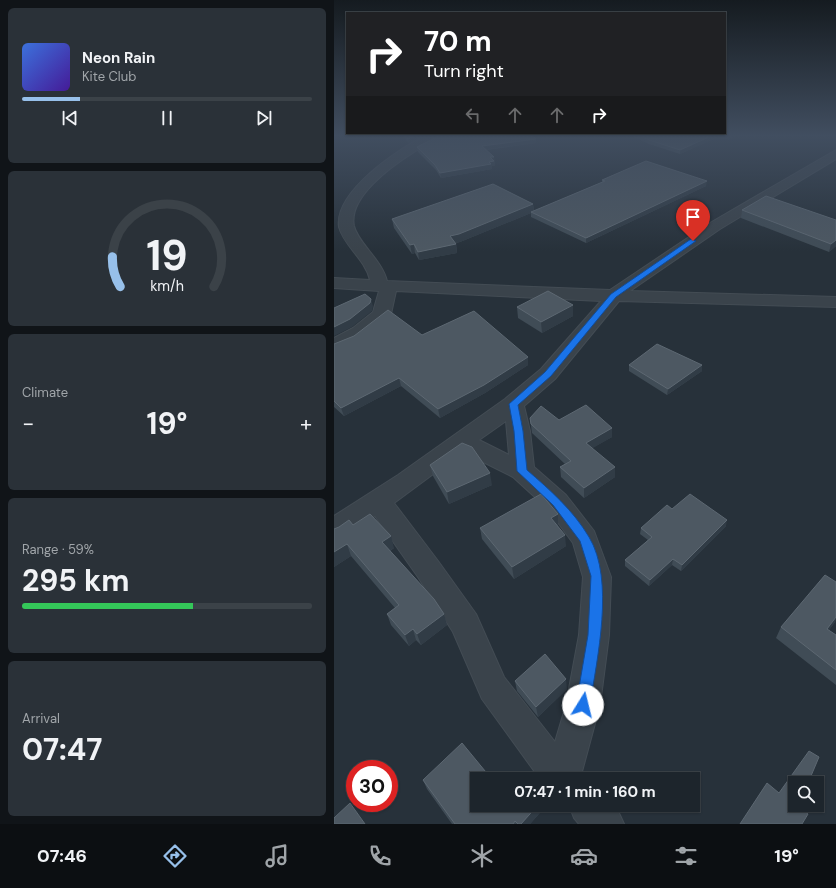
<!DOCTYPE html>
<html lang="en">
<head>
<meta charset="utf-8">
<style>
	:root { --surface:#1d252c; --page:#2a3138; --text:#f1f3f6; --muted:#a0a5a9; --line:#3b4248; --accent:#97c0ea }
	body { margin:0; font-family:"DM Sans",sans-serif; background:var(--page); color:var(--text); height:100vh; display:flex; flex-direction:column; font-size:15px; white-space:nowrap }
	* { box-sizing:border-box; margin:0 }
	p { font-size:13px; color:var(--muted) }
	.icon { flex:none; width:22px; height:22px; fill:none; stroke:currentColor; stroke-width:2; stroke-linecap:round; stroke-linejoin:round }
	.map { position:relative; flex:1; overflow:hidden }
	.panel { display:flex; flex-direction:column; gap:8px; padding:8px; background:#101418; width:334px }
	.panel>* { flex:none }
	.banner { position:absolute; left:12px; top:12px; width:380px; height:122px; border-radius:0px; box-shadow:0 1px 3px #0004,0 0 0 1px var(--line); background:#202124; color:#fff; overflow:hidden }
	.fabs { position:absolute; left:454px; top:776px; display:grid; gap:8px }
	.fabs a { display:grid; place-items:center; width:36px; height:36px; border-radius:0px; background:var(--surface); box-shadow:0 1px 3px #0004,0 0 0 1px var(--line); font-size:20px }
	.speed { position:absolute; left:12px; top:760px; display:flex; gap:8px; font-size:20px; font-weight:700; text-align:center }
	.speed>* { display:grid; place-content:center; width:52px; height:52px; border-radius:50%; background:var(--surface); box-shadow:0 1px 3px #0004,0 0 0 1px var(--line); line-height:1 }
	.speed .limit { border:6px solid #d22; background:#fff; color:#111 }
	.pin { position:absolute; display:grid; place-items:center; width:34px; height:34px; color:#fff; margin:-41px -17px; border-radius:50% 50% 50% 0; rotate:-45deg; box-shadow:0 0 4px #0007 }
	.pin .icon { rotate:45deg }
	.me { position:absolute; width:44px; margin:-22px; rotate:9deg; stroke-linejoin:round; filter:drop-shadow(0 0 3px #0008) }
	.turn { display:flex; align-items:center; gap:14px; height:84px; padding:0 12px; font-size:18px }
	.turn .icon { width:52px; height:52px; stroke-width:2.5 }
	.turn b { display:block; font-size:28px; line-height:34px }
	.lanes { display:flex; align-items:center; height:38px; padding:0 12px; background:#0003; justify-content:center; gap:20px; direction:ltr }
	.lanes .off { opacity:.35 }
	.big { font-size:30px; font-weight:700; line-height:1.1 }
	.panel .tile { flex:1; display:flex; flex-direction:column; justify-content:center; gap:6px; min-width:0; padding:0 14px; border-radius:6px; background:var(--page) }
	.panel .dial { align-items:center; gap:0 }
	.dial svg { height:104px; overflow:visible; fill:none; stroke:var(--line); stroke-width:7; stroke-linecap:round; text-anchor:middle }
	.dial text { fill:var(--text); stroke:none }
	.song { display:flex; align-items:center; gap:12px }
	.cover { width:48px; height:48px; border-radius:6px; background:linear-gradient(135deg,hsl(220 70% 55%),hsl(260 70% 35%)) }
	.played { height:4px; border-radius:2px; background:linear-gradient(90deg,var(--accent) 20%,var(--line) 20%) }
	.keys { display:flex; justify-content:space-around; direction:ltr }
	.heat { display:flex; justify-content:space-between; align-items:center; font-size:22px; direction:ltr }
	.charge { height:6px; border-radius:3px; background:linear-gradient(90deg,#34c759 59%,var(--line) 0) }
	.trip { position:absolute; left:136px; top:772px; width:230px; height:40px; border-radius:0px; background:var(--surface); box-shadow:0 1px 3px #0004,0 0 0 1px var(--line); font-weight:700; line-height:40px; text-align:center }
	.dock { display:flex; height:64px; justify-content:space-around; align-items:center; background:#0c0f12; color:var(--muted) }
	.dock .icon { width:28px; height:28px }
	.dock .on { color:var(--accent) }
	.dock b { font-size:18px; color:var(--text) }
	main { display:flex; flex:1; min-height:0 }
	.map>svg:first-child { display:block }
	.lines { fill:none; stroke-linecap:round; stroke-linejoin:round }
	.minor-casing { stroke:#434c54; stroke-width:2 }
	.minor { fill:#3a434b; fill-rule:evenodd }
	.wall { fill:#404c56 }
	.shaded-wall { fill:#313c46 }
	.building { fill:#4d5862; stroke:#5d6872 }
	.route { fill:#1a73e8; stroke:#114b97 }
</style>
</head>
<body>
<main>
<section class="panel">
<div class="tile">
<div class="song"><i class="cover"></i><div><b>Neon Rain</b><p>Kite Club</p></div></div>
<div class="played"></div>
<div class="keys"><svg class="icon" aria-label="previous" viewBox="0 0 24 24"><path d="M18 5L8 12l10 7zM5 5v14"/></svg><svg class="icon" aria-label="pause" viewBox="0 0 24 24"><path d="M8 5v14M16 5v14"/></svg><svg class="icon" aria-label="next" viewBox="0 0 24 24"><path d="M6 5l10 7-10 7zM19 5v14"/></svg></div>
</div>
<div class="tile dial"><svg viewBox="0 0 100 80">
<path d="M14 69A42 42 0 1 1 86 69"/>
<path d="M14 69A42 42 0 0 1 8 46" stroke="#97c0ea"/>
<text x="50" y="56" font-size="32" font-weight="700">19</text>
<text x="50" y="72" font-size="11">km/h</text>
</svg></div>
<div class="tile"><p>Climate</p>
<div class="heat"><a>−</a><b class="big">19°</b><a>+</a></div>
</div>
<div class="tile"><p>Range · 59%</p><b class="big">295 km</b><div class="charge"></div></div>
<div class="tile"><p>Arrival</p><b class="big">07:47</b></div>
</section>
<div class="map">
<svg width="502" height="824" viewBox="0 0 502 824">
	<rect width="100%" height="100%" fill="#27313a"/>
	<g class="lines">
		<g class="minor-casing">
			<g id="minor">
				<path d="M 91,136 L 106,136 C 101,143 88,147 80,152 C 58,166 14,197 20,226 C 24,243 48,260 53,281 L 276,290 L 376,223 L 502,150 L 502,159 L 386,229 L 296,291 L 502,297 L 502,307 L 285,301 L 221,379 L 190,406 L 196,431 L 200,467 L 232,495 L 260,531 L 277,577 L 275,635 L 266,705 L 246,779 L 206,779 L 148,699 L 119,632 L 84,577 L 41,516 L 9,537 L 0,540 L 0,516 L 64,475 L 171,399 L 207,369 L 267,301 L 62,291 L 57,314 L 54,318 C 38,331 21,347 0,352 L 0,338 L 19,328 L 39,312 L 45,291 L 0,288 L 0,278 L 36,280 C 31,259 10,246 5,227 C 0,192 64,149 91,136 ZM 172,421 L 175,455 L 145,440 ZM 129,452 L 179,477 L 214,509 L 239,543 L 249,577 L 245,635 L 232,705 L 221,742 L 170,677 L 142,614 L 104,561 L 60,503 Z"/>
				<polygon points="235,805 279,805 284,811 290,824 245,824 240,818"/>
			</g>
		</g>
		<use href="#minor" class="minor"/>
	</g>
	<g class="wall">
		<polygon points="68,136 88,136 75,143"/>
		<polygon points="298,136 401,136 395,140 384,137 346,154 315,144"/>
		<polygon points="202,143 152,150 160,157 161,166 158,166 158,169 107,178 102,170 84,152 83,147"/>
		<polygon points="268,180 372,186 252,243 197,217 197,213 126,242 122,243 123,253 85,260 81,253 78,254 60,228 58,219 199,204 200,211 268,182"/>
		<polygon points="408,210 502,220 502,246 495,252 407,218"/>
		<polygon points="183,307 239,316 208,333 184,318"/>
		<polygon points="88,335 194,365 151,393 106,418 67,386 10,416 0,407 0,344"/>
		<polygon points="295,365 368,371 333,395 295,371"/>
		<polygon points="196,418 225,420 278,428 278,437 258,448 281,477 250,498 227,477 226,467 231,464 198,433"/>
		<polygon points="96,465 158,485 115,504 99,476"/>
		<polygon points="338,509 392,526 347,571 338,565 315,586 291,566 291,560 314,540 306,534 307,528"/>
		<polygon points="19,525 60,548 56,551 110,614 113,625 87,645 82,640 75,646 57,625 53,614 61,608 17,556 0,567 0,529"/>
		<polygon points="224,526 232,546 180,579 148,539 146,528"/>
		<polygon points="501,622 495,630 502,635 502,685 442,638 447,627"/>
		<polygon points="181,681 233,689 204,717 183,691"/>
		<polygon points="89,780 143,805 211,805 211,807 196,824 118,824 93,789"/>
	</g>
	<g class="shaded-wall">
		<polygon points="79,136 88,136 75,143 74,139"/>
		<polygon points="377,136 384,136 384,137 346,154 346,150"/>
		<polygon points="395,136 401,136 395,140"/>
		<polygon points="202,139 202,143 148,150 148,146"/>
		<polygon points="156,157 160,157 161,166 158,166 158,169 107,178 106,173"/>
		<polygon points="373,181 372,186 252,243 252,238"/>
		<polygon points="199,204 200,212 197,212 197,213 126,242 117,244 116,236"/>
		<polygon points="502,240 502,246 495,252 497,244"/>
		<polygon points="80,244 81,253 78,254 76,245"/>
		<polygon points="122,244 123,253 85,260 84,252"/>
		<polygon points="37,299 39,306 38,311 18,327 0,336 0,327"/>
		<polygon points="239,305 239,316 208,333 207,322"/>
		<polygon points="194,357 194,365 151,393 106,418 104,409"/>
		<polygon points="368,365 368,371 333,395 334,389"/>
		<polygon points="65,378 67,386 10,416 7,408"/>
		<polygon points="278,428 278,437 252,452 252,443"/>
		<polygon points="281,467 281,477 250,498 250,488"/>
		<polygon points="156,473 158,485 115,504 113,492"/>
		<polygon points="224,514 224,526 217,530 217,518"/>
		<polygon points="393,520 392,526 347,571 348,565"/>
		<polygon points="231,535 232,546 180,579 178,567"/>
		<polygon points="57,536 60,548 52,553 48,542"/>
		<polygon points="13,544 17,556 0,567 0,552"/>
		<polygon points="339,559 338,565 315,586 316,580"/>
		<polygon points="110,614 113,625 87,645 83,634"/>
		<polygon points="502,617 502,620 501,622 488,640 493,629"/>
		<polygon points="79,629 82,640 75,646 71,635"/>
		<polygon points="232,679 233,689 204,717 202,707"/>
		<polygon points="204,805 211,805 211,807 196,824 187,824"/>
	</g>
	<g class="building">
		<polygon points="72,136 79,136 74,139"/>
		<polygon points="102,136 199,136 202,139 148,146 160,157 156,157 160,161 155,162 157,164 106,173 101,165 83,147 101,138"/>
		<polygon points="307,136 377,136 346,150 315,140"/>
		<polygon points="312,161 373,181 252,238 197,212 271,181 268,180"/>
		<polygon points="159,184 199,204 125,234 116,236 122,244 84,252 80,244 76,245 58,219"/>
		<polygon points="432,196 502,220 502,240 497,244 408,210"/>
		<polygon points="214,291 239,305 207,322 183,307"/>
		<polygon points="31,294 37,299 36,303 16,319 0,327 0,308"/>
		<polygon points="54,310 88,335 140,311 194,357 150,385 104,409 65,378 7,408 0,401 0,344 20,336"/>
		<polygon points="323,344 368,365 334,389 295,365"/>
		<polygon points="252,405 278,428 252,443 281,467 250,488 226,467 237,461 197,424 196,418 207,406 225,420"/>
		<polygon points="128,443 138,447 156,473 113,492 96,465"/>
		<polygon points="207,494 224,514 217,518 231,535 178,567 146,528"/>
		<polygon points="356,494 393,520 348,565 339,559 316,580 291,560 318,537 307,528 333,505 338,509"/>
		<polygon points="36,514 57,536 48,542 100,599 110,614 83,634 79,629 71,635 53,614 65,605 13,544 0,552 0,529 5,527 15,520 19,525"/>
		<polygon points="491,575 502,582 502,617 493,629 502,635 502,670 447,627"/>
		<polygon points="211,654 232,679 202,707 181,681"/>
		<polygon points="128,743 156,777 162,771 169,779 143,779 143,805 204,805 187,824 184,824 181,821 179,824 121,824 89,780"/>
		<polygon points="475,751 485,757 474,783 461,783 461,805 464,805 464,806 474,814 468,824 406,824 433,783 445,793"/>
		<polygon points="185,771 192,779 177,779"/>
		<polygon points="16,803 31,824 0,824 0,818"/>
	</g>
	<linearGradient id="sky" x2="0" y2="1"><stop stop-color="#151b20"/><stop offset="0.54" stop-color="#414e60"/><stop offset="1" stop-color="#414e60" stop-opacity="0"/></linearGradient>
	<rect width="502" height="251" fill="url(#sky)"/>
	<path class="route" d="M 357,239 L 362,241 L 282,297 L 217,376 L 184,405 L 189,431 L 193,470 C 216,490 239,510 255,537 C 281,580 263,658 256,705 L 254,710 L 249,712 L 244,710 L 242,705 L 254,635 L 257,576 L 246,541 L 219,505 L 183,471 L 180,431 L 175,404 L 211,372 L 277,294 Z"/>
</svg>
<div class="fabs">
<a><svg class="icon" aria-label="search" viewBox="0 0 24 24"><circle cx="10" cy="10" r="6"/><path d="M15 15l6 6"/></svg></a>
</div>
<div class="speed"><div class="limit">30</div></div>
<div class="pin" style="left:359px;top:241px;background:#d93025"><svg class="icon" aria-label="arrive" viewBox="0 0 24 24"><path d="M6 21V4h12l-3 4 3 4H6"/></svg></div>
<svg class="me" style="left:249px;top:705px" viewBox="-20 -20 40 40"><circle r="19" fill="#fff"/><path d="M0-13L10 11 0 6-10 11z" fill="#1a73e8"/></svg>
<div class="trip">07:47 · 1 min · 160 m</div>
<div class="banner">
<div class="turn"><svg class="icon" aria-label="right" viewBox="0 0 24 24"><path d="M7 20v-9h11M14 6l5 5-5 5"/></svg><div><b>70 m</b>Turn right</div></div>
<div class="lanes"><svg class="icon off" aria-label="left" viewBox="0 0 24 24"><path d="M17 20v-9H6M10 6l-5 5 5 5"/></svg><svg class="icon off" aria-label="ahead" viewBox="0 0 24 24"><path d="M12 20V5M6 11l6-6 6 6"/></svg><svg class="icon off" aria-label="ahead" viewBox="0 0 24 24"><path d="M12 20V5M6 11l6-6 6 6"/></svg><svg class="icon" aria-label="right" viewBox="0 0 24 24"><path d="M7 20v-9h11M14 6l5 5-5 5"/></svg></div>
</div>
</div>
</main>
<nav class="dock">
<b>07:46</b>
<svg class="icon on" aria-label="directions" viewBox="0 0 24 24"><path d="M12 3l9 9-9 9-9-9zM9 14v-3h6M13 9l2 2-2 2"/></svg>
<svg class="icon" aria-label="music" viewBox="0 0 24 24"><path d="M9 18V5l10-2v13"/><circle cx="6" cy="18" r="3"/><circle cx="16" cy="16" r="3"/></svg>
<svg class="icon" aria-label="phone" viewBox="0 0 24 24"><path d="M5 4h4l2 5-3 2q2 4 5 5l2-3 5 2v4C11 20 4 13 5 4z"/></svg>
<svg class="icon" aria-label="climate" viewBox="0 0 24 24"><path d="M12 3v18M4 7l16 10M4 17L20 7"/></svg>
<svg class="icon" aria-label="car" viewBox="0 0 24 24"><path d="M5 17H2v-5l4-1 3-4h7l3 4 3 1v5h-3M9 17h6M6 11h13"/><circle cx="7" cy="17" r="2"/><circle cx="17" cy="17" r="2"/></svg>
<svg class="icon" aria-label="filters" viewBox="0 0 24 24"><path d="M4 7h16M4 17h16"/><circle cx="9" cy="7" r="2"/><circle cx="15" cy="17" r="2"/></svg>
<b>19°</b>
</nav>
</body>
</html>
